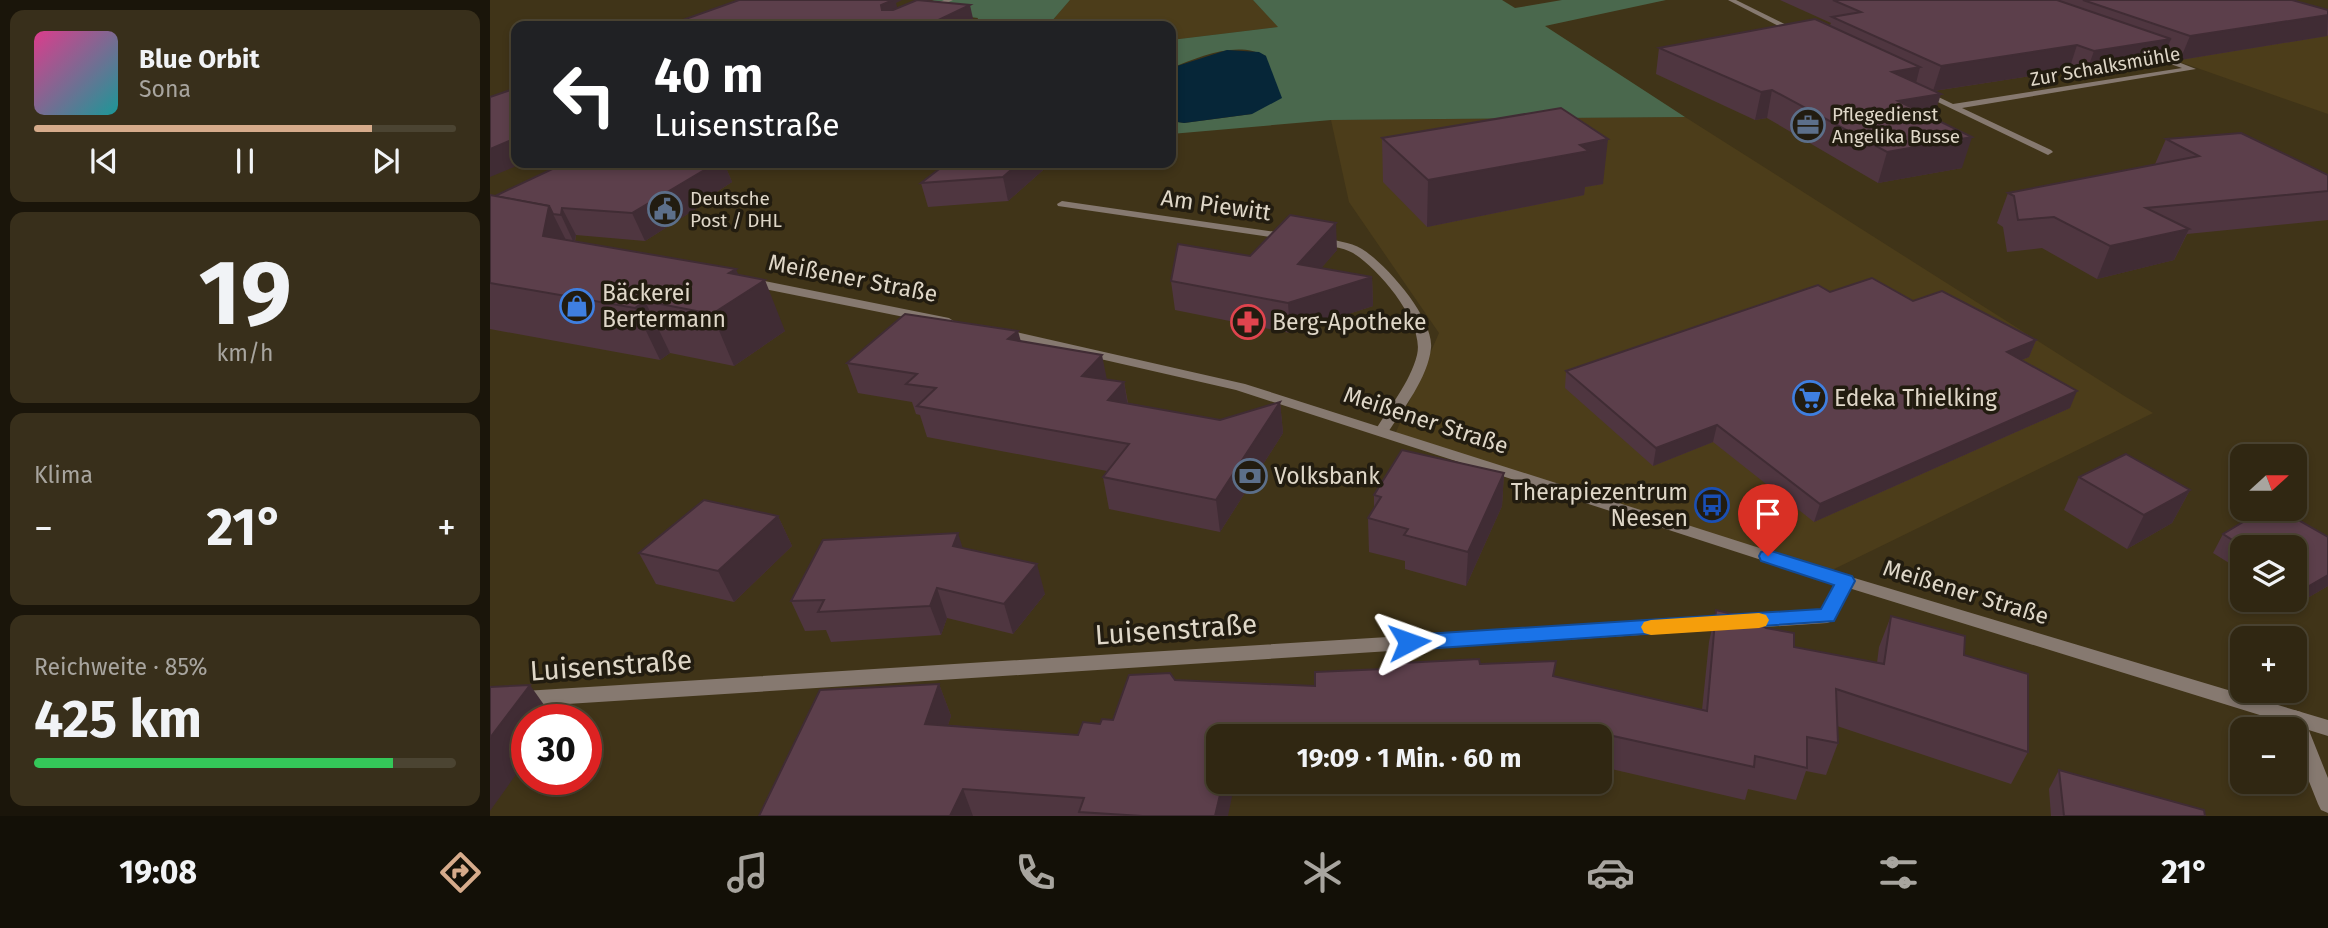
<!DOCTYPE html>
<html lang="de">
<head>
<meta charset="utf-8">
<style>
	:root { --surface:#302712; --page:#382f1b; --text:#f1f3f6; --muted:#a8a59f; --line:#4b4432; --accent:#d6ab8b }
	body { margin:0; font-family:"Fira Sans",sans-serif; background:var(--page); color:var(--text); height:100vh; display:flex; flex-direction:column; font-size:26px; white-space:nowrap }
	* { box-sizing:border-box; margin:0 }
	p { font-size:23px; color:var(--muted) }
	.icon { flex:none; width:38px; height:38px; fill:none; stroke:currentColor; stroke-width:2; stroke-linecap:round; stroke-linejoin:round }
	.map { position:relative; flex:1; overflow:hidden }
	.drawer { display:flex; flex-direction:column; gap:10px; padding:10px; background:#1a150a; width:490px }
	.drawer>* { flex:none }
	.banner { position:absolute; left:21px; top:21px; width:665px; height:147px; border-radius:14px; box-shadow:0 4px 10px #0003,0 0 0 2px var(--line); background:#202124; color:#fff; overflow:hidden }
	.needle { width:46px; rotate:69deg }
	.fabs { position:absolute; left:1740px; top:444px; display:grid; gap:14px }
	.fabs a { display:grid; place-items:center; width:77px; height:77px; border-radius:14px; background:var(--surface); box-shadow:0 4px 10px #0003,0 0 0 2px var(--line); font-size:35px }
	.speed { position:absolute; left:21px; top:704px; display:flex; gap:14px; font-size:35px; font-weight:700; text-align:center }
	.speed>* { display:grid; place-content:center; width:91px; height:91px; border-radius:50%; background:var(--surface); box-shadow:0 4px 10px #0003,0 0 0 2px var(--line); line-height:1 }
	.speed .limit { border:10px solid #d22; background:#fff; color:#111 }
	.pin { position:absolute; display:grid; place-items:center; width:60px; height:60px; color:#fff; margin:-72px -30px; border-radius:50% 50% 50% 0; rotate:-45deg; box-shadow:0 0 7px #0007 }
	.pin .icon { rotate:45deg }
	.me { position:absolute; width:77px; margin:-38px; rotate:86deg; stroke-linejoin:round; filter:drop-shadow(0 0 5px #0008) }
	.turn { display:flex; align-items:center; gap:24px; height:147px; padding:0 28px; font-size:32px }
	.turn .icon { width:91px; height:91px; stroke-width:2.5 }
	.turn b { display:block; font-size:49px; line-height:60px }
	.big { font-size:52px; font-weight:700; line-height:1.1 }
	.drawer .widget { flex:1; display:flex; flex-direction:column; justify-content:center; gap:10px; min-width:0; padding:0 24px; border-radius:14px; background:var(--page) }
	.drawer .dial { align-items:center; gap:0 }
	.dial b { font-size:91px; line-height:1 }
	.song { display:flex; align-items:center; gap:21px }
	.cover { width:84px; height:84px; border-radius:10px; background:linear-gradient(135deg,hsl(330 70% 55%),hsl(180 70% 35%)) }
	.played { height:7px; border-radius:4px; background:linear-gradient(90deg,var(--accent) 80%,var(--line) 80%) }
	.keys { display:flex; justify-content:space-around; direction:ltr }
	.heat { display:flex; justify-content:space-between; align-items:center; font-size:38px; direction:ltr }
	.charge { height:10px; border-radius:5px; background:linear-gradient(90deg,#34c759 85%,var(--line) 0) }
	.trip { position:absolute; left:716px; top:724px; width:406px; height:70px; border-radius:14px; background:var(--surface); box-shadow:0 4px 10px #0003,0 0 0 2px var(--line); font-weight:700; line-height:70px; text-align:center }
	.menu { display:flex; height:112px; justify-content:space-around; align-items:center; background:#131007; color:var(--muted) }
	.menu .icon { width:49px; height:49px }
	.menu .on { color:var(--accent) }
	.menu b { font-size:32px; color:var(--text) }
	main { display:flex; flex:1; min-height:0 }
	.map>svg:first-child { display:block }
	.built { fill:#4c3d1a }
	.green { fill:#4a684d }
	.water { fill:#062638 }
	.lines { fill:none; stroke-linecap:round; stroke-linejoin:round }
	.minor { fill:#867970; fill-rule:evenodd }
	.tertiary { fill:#867970; fill-rule:evenodd }
	.wall { fill:#4f3640 }
	.shaded-wall { fill:#402c34 }
	.building { fill:#5c3f4b; stroke:#402c34; stroke-width:2 }
	.route { fill:#1a73e8; stroke:#114b97; stroke-width:2 }
	.slow { fill:#f59e0b }
	.labels { text-anchor:middle; stroke-width:7; stroke-linejoin:round; paint-order:stroke }
	.far-street-label { font-size:19px; fill:#dfd7c8; stroke:#221c10 }
	.far-poi-label { font-size:19px; fill:#dfd7c8; stroke:#221c10; text-anchor:start }
	.street-label { font-size:23px; fill:#dfd7c8; stroke:#221c10 }
	.poi-label { font-size:23px; fill:#dfd7c8; stroke:#221c10; text-anchor:start }
	.near-street-label { font-size:28px; fill:#dfd7c8; stroke:#221c10 }
</style>
</head>
<body>
<main>
<section class="drawer">
<div class="widget">
<div class="song"><i class="cover"></i><div><b>Blue Orbit</b><p>Sona</p></div></div>
<div class="played"></div>
<div class="keys"><svg class="icon" aria-label="previous" viewBox="0 0 24 24"><path d="M18 5L8 12l10 7zM5 5v14"/></svg><svg class="icon" aria-label="pause" viewBox="0 0 24 24"><path d="M8 5v14M16 5v14"/></svg><svg class="icon" aria-label="next" viewBox="0 0 24 24"><path d="M6 5l10 7-10 7zM19 5v14"/></svg></div>
</div>
<div class="widget dial"><b>19</b><p>km/h</p></div>
<div class="widget"><p>Klima</p>
<div class="heat"><a>−</a><b class="big">21°</b><a>+</a></div>
</div>
<div class="widget"><p>Reichweite · 85%</p><b class="big">425 km</b><div class="charge"></div></div>
</section>
<div class="map">
<svg width="1838" height="816" viewBox="0 0 1838 816">
	<rect width="100%" height="100%" fill="#403418"/>
	<g class="built">
		<polygon points="580,0 763,0 789,27 681,40 681,26 565,26 561,22"/>
		<polygon points="1514,0 1838,26 1838,114"/>
		<polygon points="1195,117 1636,397 1663,413 1336,573 903,439 949,333 859,202 841,120"/>
	</g>
	<g class="green">
		<polygon points="444,0 580,0 561,22 565,26 485,26 488,18 421,10"/>
		<path d="M 763,0 L 1012,0 L 1025,8 L 1072,0 L 1176,0 L 1055,26 L 1195,117 L 841,120 L 681,134 L 681,121 L 694,123 L 762,114 L 776,56 C 746,40 710,57 681,68 L 681,40 L 788,27 Z"/>
	</g>
	<polygon class="water" points="737,50 769,52 776,56 792,98 762,114 694,123 681,121 681,68"/>
	<g class="lines">
		<g class="minor">
			<polygon points="1238,0 1246,0 1313,33 1306,35"/>
			<polygon points="1654,51 1660,51 1706,69 1472,108 1561,150 1563,152 1558,155 1427,92 1434,90 1463,104 1692,68 1654,55"/>
			<polygon points="572,201 800,234 806,237 800,240 568,206 567,204"/>
			<path d="M 830,238 C 844,240 860,242 872,249 C 896,264 944,318 941,348 C 938,378 913,409 897,434 L 887,434 L 885,431 C 899,407 920,383 927,355 C 935,323 889,269 863,253 C 852,247 838,246 826,243 L 826,239 Z"/>
			<polygon points="1355,575 1361,577 1364,581 1343,621 1337,623 0,709 0,693 1331,610 1349,577"/>
			<polygon points="1804,710 1811,712 1814,718 1838,778 1838,813 1831,810 1828,804 1804,744 1804,730 1799,730 1794,718 1797,712"/>
		</g>
		<g class="tertiary">
			<polygon points="454,0 463,0 439,11 433,10"/>
			<polygon points="259,278 459,318 465,322 459,326 255,285 253,282"/>
			<polygon points="513,329 755,384 1361,577 1838,720 1838,736 1349,585 746,390 509,336 507,333"/>
		</g>
	</g>
	<g class="wall">
		<polygon points="1290,0 1802,0 1838,10 1838,35 1837,36 1690,60 1675,55 1671,63 1595,76 1579,70 1444,91 1443,119 1472,168 1388,183 1277,118 1265,120 1166,74 1169,48 1340,25 1341,23"/>
		<polygon points="892,138 1113,184 1095,187 1094,195 937,227 893,182"/>
		<polygon points="1676,139 1838,175 1838,220 1697,234 1684,260 1607,279 1552,248 1517,252 1513,227 1507,223 1518,193 1665,164"/>
		<polygon points="75,163 234,163 242,182 225,193 226,196 155,241 86,235 85,242 249,275 295,331 244,366 180,353 170,360 0,329 0,195 5,196"/>
		<polygon points="561,163 518,201 438,207 431,183"/>
		<polygon points="847,250 831,268 882,277 883,306 800,333 685,310 681,281 760,256"/>
		<polygon points="1340,292 1423,301 1546,340 1539,357 1532,360 1580,408 1324,522 1223,442 1163,466 1075,388 1076,371"/>
		<polygon points="531,341 617,380 634,382 638,403 730,420 790,402 793,433 730,532 619,509 613,477 617,471 437,437 430,415 426,414 422,402 368,393 357,363"/>
		<polygon points="1014,473 1012,506 976,586 915,569 915,561 879,552 878,518 884,507 884,495"/>
		<polygon points="1589,477 1700,490 1682,523 1637,549 1574,510"/>
		<polygon points="288,516 302,546 244,602 166,584 149,553"/>
		<polygon points="1733,534 1838,537 1838,586 1807,604 1800,600 1804,600 1804,548 1752,548 1752,571 1723,553"/>
		<polygon points="473,549 555,594 523,634 457,618 451,635 341,642 336,630 315,631 301,601"/>
		<polygon points="1226,610 1304,647 1387,663 1389,647 1401,616 1474,655 1538,752 1521,784 1347,726 1348,743 1336,775 1316,771 1306,800 1258,789 1255,800 1117,768 1115,778 1110,777 1110,737 728,737 738,816 269,816 449,684 461,716 458,725 588,735 610,724 623,720 685,680 825,686 990,664 1065,677 1212,710 1219,642"/>
		<polygon points="1569,770 1715,816 1561,816 1559,789"/>
		<polygon points="829,782 964,782 830,791"/>
	</g>
	<g class="shaded-wall">
		<polygon points="392,0 412,0 406,3 410,17 396,26 391,5"/>
		<polygon points="480,5 484,23 478,26 436,26"/>
		<polygon points="1838,15 1837,36 1690,60 1700,36"/>
		<polygon points="1681,39 1671,63 1595,76 1604,51"/>
		<polygon points="1587,45 1579,70 1443,91 1451,66"/>
		<polygon points="1430,67 1423,95 1402,72"/>
		<polygon points="1282,90 1277,118 1265,120 1271,92"/>
		<polygon points="1451,94 1442,123 1408,101"/>
		<polygon points="1482,137 1472,168 1388,183 1397,152"/>
		<polygon points="26,138 26,163 34,163 0,177 0,149"/>
		<polygon points="1118,139 1113,184 1095,187 1094,195 937,227 938,180 1090,145"/>
		<polygon points="221,163 234,163 242,182 225,193 226,196 155,241 142,213"/>
		<polygon points="529,163 561,163 518,201 513,177"/>
		<polygon points="59,206 83,254 53,236"/>
		<polygon points="72,208 86,235 84,243 71,215"/>
		<polygon points="846,223 847,250 810,293 808,264"/>
		<polygon points="1699,229 1684,260 1607,279 1620,246"/>
		<polygon points="246,269 256,292 275,280 295,331 244,366 222,314 239,273"/>
		<polygon points="882,277 883,306 800,333 798,303"/>
		<polygon points="155,301 180,353 170,360 145,308"/>
		<polygon points="528,331 536,360 518,339"/>
		<polygon points="1546,340 1539,357 1511,368 1517,352"/>
		<polygon points="612,355 618,385 592,376"/>
		<polygon points="634,382 639,413 618,400"/>
		<polygon points="1587,391 1580,408 1324,522 1330,504"/>
		<polygon points="790,402 793,433 730,532 726,500"/>
		<polygon points="1227,425 1223,442 1163,466 1166,448"/>
		<polygon points="1014,473 1012,506 976,586 978,552"/>
		<polygon points="1700,490 1682,523 1637,549 1654,515"/>
		<polygon points="288,516 302,546 244,602 228,571"/>
		<polygon points="468,533 477,562 463,546"/>
		<polygon points="547,564 555,594 523,634 514,604"/>
		<polygon points="1838,575 1838,586 1807,604 1819,586"/>
		<polygon points="447,588 457,618 451,635 440,606"/>
		<polygon points="449,684 461,716 448,756 435,724"/>
		<polygon points="40,685 64,719 37,719 37,759 0,811 0,738"/>
		<polygon points="733,782 745,782 738,816 725,816"/>
		<polygon points="473,789 483,816 460,816"/>
	</g>
	<g class="building">
		<polygon points="249,0 403,0 391,5 392,10 403,10 427,0 480,5 436,26 176,26"/>
		<polygon points="1343,0 1567,0 1681,39 1604,51 1587,45 1451,66 1342,17 1371,12"/>
		<polygon points="1593,0 1802,0 1838,10 1838,15 1700,36"/>
		<polygon points="1325,19 1430,67 1402,72 1451,94 1408,101 1482,137 1397,152 1282,90 1271,92 1169,48"/>
		<polygon points="26,88 26,138 0,149 0,97"/>
		<polygon points="1071,108 1118,139 1090,145 1099,151 938,180 892,138"/>
		<polygon points="1751,133 1838,175 1838,191 1656,208 1699,229 1620,246 1564,217 1528,220 1524,196 1518,193 1709,156 1676,139"/>
		<polygon points="75,163 221,163 211,169 216,169 142,213 72,208 71,215 63,214 59,206 5,196"/>
		<polygon points="457,163 529,163 513,177 431,183"/>
		<polygon points="0,195 59,206 53,236 246,269 239,273 275,280 222,314 155,301 145,308 0,283"/>
		<polygon points="800,215 846,223 808,264 882,277 798,303 681,281 688,244 760,256"/>
		<polygon points="1382,278 1423,301 1452,291 1546,340 1517,352 1587,391 1330,504 1227,425 1166,448 1076,371 1328,285 1340,292"/>
		<polygon points="415,314 528,331 518,339 612,355 592,376 634,382 618,400 730,420 790,402 726,500 613,477 639,444 427,406 446,388 416,384 427,374 357,363"/>
		<polygon points="912,450 1014,473 978,552 914,535 918,529 878,518 891,497 884,495"/>
		<polygon points="1636,454 1700,490 1654,515 1589,477"/>
		<polygon points="214,500 288,516 228,571 149,553"/>
		<polygon points="1775,509 1789,509 1838,537 1838,575 1819,586 1804,577 1804,548 1755,548 1733,534"/>
		<polygon points="468,533 463,546 547,564 514,604 447,588 440,606 328,612 334,600 301,601 333,540"/>
		<polygon points="1226,610 1262,619 1276,628 1304,633 1304,647 1394,664 1401,616 1475,636 1474,655 1538,674 1538,752 1346,689 1348,743 1317,737 1317,768 1265,756 1264,767 1123,736 1121,746 1110,744 1110,737 1081,737 1050,729 1048,737 728,737 728,782 733,782 725,816 652,816 589,812 594,798 473,789 460,816 269,816 330,690 449,684 435,724 588,735 593,722 610,724 612,719 623,720 639,675 680,673 685,680 825,686 825,672 893,669 893,664 989,659 990,664 1066,661 1063,676 1217,711"/>
		<polygon points="40,685 0,738 0,687"/>
		<polygon points="1569,770 1714,810 1715,816 1574,816"/>
	</g>
	<polygon class="route" points="1278,550 1362,576 1365,581 1344,621 919,650 912,648 909,642 912,637 919,635 1331,609 1344,585 1271,561 1269,556 1271,552"/>
	<polygon class="slow" points="1269,613 1276,615 1279,620 1276,626 1269,628 1161,635 1154,633 1151,627 1154,622 1161,620"/>
	<defs>
		<g id="office-ring" transform="scale(1.75)"><circle r="9.5" fill="#221c10" stroke="#5c6f8a" stroke-width="1.5"/><path d="M-6-3h4V-5.5h4V-3h4V5H-6ZM-1-4.5V-3h2v-1.5ZM-6 0V1H6V0Z" fill="#5c6f8a"/></g>
		<g id="civic-ring" transform="scale(1.75)"><circle r="9.5" fill="#221c10" stroke="#5c6f8a" stroke-width="1.5"/><path d="M-.6-6.5H3V-4.5H.6V-3L4-1V1h2V6H-6V1h2V-1L-.6-3ZM-1.2 2.5V6h2.4V2.5Z" fill="#5c6f8a"/></g>
		<g id="shop-ring" transform="scale(1.75)"><circle r="9.5" fill="#221c10" stroke="#3f7fe0" stroke-width="1.5"/><path d="M-5-2.5h2.3a2.7 3.5 0 0 1 5.4 0H5L5.5 6h-11ZM-1.5-2.5h3a1.5 2.3 0 0 0-3 0Z" fill="#3f7fe0"/></g>
		<g id="pharmacy-ring" transform="scale(1.75)"><circle r="9.5" fill="#221c10" stroke="#e0444e" stroke-width="1.5"/><path d="M-2-6h4v4h4v4h-4v4h-4v-4h-4v-4h4Z" fill="#e0444e"/></g>
		<g id="supermarket-ring" transform="scale(1.75)"><circle r="9.5" fill="#221c10" stroke="#3f7fe0" stroke-width="1.5"/><path d="M-6-5.5h2.5l.6 2H6L4.5 2H-2.5L-4.4-4H-6ZM-1.5 3.2a1.3 1.3 0 1 0 .1 0ZM3 3.2a1.3 1.3 0 1 0 .1 0Z" fill="#3f7fe0"/></g>
		<g id="bank-ring" transform="scale(1.75)"><circle r="9.5" fill="#221c10" stroke="#5c6f8a" stroke-width="1.5"/><path d="M-6-4H6V4H-6ZM0-2.3a2.3 2.3 0 1 0 0 4.6a2.3 2.3 0 1 0 0-4.6Z" fill="#5c6f8a"/></g>
		<g id="bus-ring" transform="scale(1.75)"><circle r="9.5" fill="#221c10" stroke="#1a4fb4" stroke-width="1.5"/><path d="M-5-6H5V4H4V6H2V4H-2V6H-4V4H-5ZM-3.5-4V0h7V-4ZM-3.5 1.2v1.5H-2V1.2ZM2 1.2v1.5H3.5V1.2Z" fill="#1a4fb4"/></g>
	</defs>
	<g fill-rule="evenodd">
		<use href="#office-ring" x="1318" y="125"/>
		<use href="#civic-ring" x="175" y="209"/>
		<use href="#shop-ring" x="87" y="306"/>
		<use href="#pharmacy-ring" x="758" y="322"/>
		<use href="#supermarket-ring" x="1320" y="398"/>
		<use href="#bank-ring" x="760" y="476"/>
		<use href="#bus-ring" x="1222" y="505"/>
	</g>
	<g class="labels">
		<g class="far-street-label">
			<text transform="translate(1615 66) rotate(-10)" y="7">Zur Schalksmühle</text>
		</g>
		<g class="far-poi-label">
			<text x="1342" y="121">Pflegedienst<tspan x="1342" dy="22">Angelika Busse</tspan></text>
			<text x="200" y="205">Deutsche<tspan x="200" dy="22">Post / DHL</tspan></text>
		</g>
		<g class="street-label">
			<text transform="translate(726 205) rotate(8)" y="8">Am Piewitt</text>
			<text transform="translate(363 278) rotate(11)" y="8">Meißener Straße</text>
			<text transform="translate(936 420) rotate(18)" y="8">Meißener Straße</text>
			<text transform="translate(1476 592) rotate(17)" y="8">Meißener Straße</text>
		</g>
		<g class="poi-label">
			<text x="112" y="301">Bäckerei<tspan x="112" dy="26">Bertermann</tspan></text>
			<text x="782" y="330">Berg-Apotheke</text>
			<text x="1344" y="406">Edeka Thielking</text>
			<text x="784" y="484">Volksbank</text>
			<text x="1198" y="500" text-anchor="end">Therapiezentrum<tspan x="1198" dy="26">Neesen</tspan></text>
		</g>
		<g class="near-street-label">
			<text transform="translate(686 629) rotate(-4)" y="10">Luisenstraße</text>
			<text transform="translate(121 665) rotate(-4)" y="10">Luisenstraße</text>
		</g>
	</g>
</svg>
<div class="fabs">
<a><svg class="needle" viewBox="-14 -14 28 28"><path d="M0-13l5 13h-10z" fill="#e53935"/><path d="M0 13l5-13h-10z" fill="#a8a59f"/></svg></a>
<a><svg class="icon" aria-label="layers" viewBox="0 0 24 24"><path d="M12 4l9 5-9 5-9-5zM3 14l9 5 9-5"/></svg></a>
<a>+</a>
<a>−</a>
</div>
<div class="speed"><div class="limit">30</div></div>
<div class="pin" style="left:1278px;top:556px;background:#d93025"><svg class="icon" aria-label="arrive" viewBox="0 0 24 24"><path d="M6 21V4h12l-3 4 3 4H6"/></svg></div>
<svg class="me" style="left:919px;top:642px" viewBox="-20 -20 40 40"><path d="M0-17L14 15 0 8-14 15z" fill="#1a73e8" stroke="#fff" stroke-width="4"/></svg>
<div class="trip">19:09 · 1 Min. · 60 m</div>
<div class="banner">
<div class="turn"><svg class="icon" aria-label="left" viewBox="0 0 24 24"><path d="M17 20v-9H6M10 6l-5 5 5 5"/></svg><div><b>40 m</b>Luisenstraße</div></div>
</div>
</div>
</main>
<nav class="menu">
<b>19:08</b>
<svg class="icon on" aria-label="directions" viewBox="0 0 24 24"><path d="M12 3l9 9-9 9-9-9zM9 14v-3h6M13 9l2 2-2 2"/></svg>
<svg class="icon" aria-label="music" viewBox="0 0 24 24"><path d="M9 18V5l10-2v13"/><circle cx="6" cy="18" r="3"/><circle cx="16" cy="16" r="3"/></svg>
<svg class="icon" aria-label="phone" viewBox="0 0 24 24"><path d="M5 4h4l2 5-3 2q2 4 5 5l2-3 5 2v4C11 20 4 13 5 4z"/></svg>
<svg class="icon" aria-label="climate" viewBox="0 0 24 24"><path d="M12 3v18M4 7l16 10M4 17L20 7"/></svg>
<svg class="icon" aria-label="car" viewBox="0 0 24 24"><path d="M5 17H2v-5l4-1 3-4h7l3 4 3 1v5h-3M9 17h6M6 11h13"/><circle cx="7" cy="17" r="2"/><circle cx="17" cy="17" r="2"/></svg>
<svg class="icon" aria-label="filters" viewBox="0 0 24 24"><path d="M4 7h16M4 17h16"/><circle cx="9" cy="7" r="2"/><circle cx="15" cy="17" r="2"/></svg>
<b>21°</b>
</nav>
</body>
</html>
